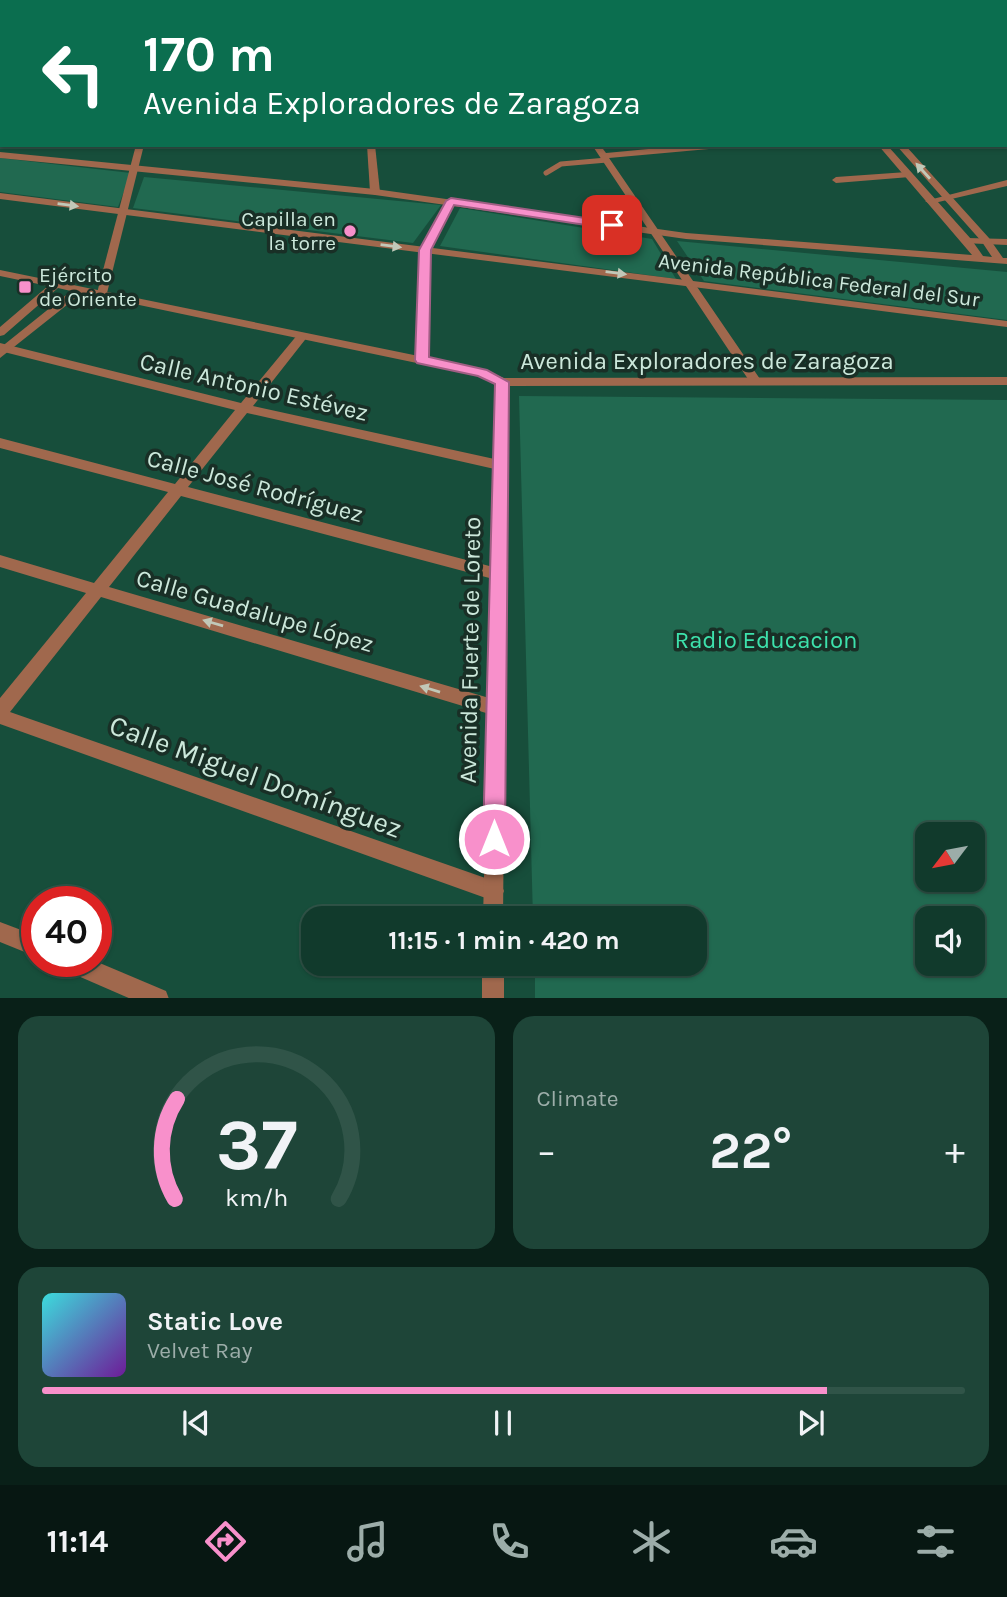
<!DOCTYPE html>
<html lang="en">
<head>
<meta charset="utf-8">
<style>
	:root { --surface:#113a2c; --page:#1e4538; --text:#f1f3f6; --muted:#9cada9; --line:#305448; --accent:#f890cb }
	body { margin:0; font-family:Karla,sans-serif; background:var(--page); color:var(--text); height:100vh; display:flex; flex-direction:column; font-size:26px; white-space:nowrap }
	* { box-sizing:border-box; margin:0 }
	p { font-size:23px; color:var(--muted) }
	.icon { flex:none; width:38px; height:38px; fill:none; stroke:currentColor; stroke-width:2; stroke-linecap:round; stroke-linejoin:round }
	.map { position:relative; height:998px; overflow:hidden }
	.details { display:flex; flex-direction:column; gap:18px; padding:18px; background:#092018; flex:1 }
	.details>* { flex:none }
	.top-card { position:absolute; left:0px; top:0px; width:1008px; height:147px; box-shadow:0 2px 5px #0004,0 0 0 2px var(--line); background:#0b6e4f; color:#fff; overflow:hidden }
	.needle { width:46px; rotate:238deg }
	.controls { position:absolute; left:915px; top:822px; display:grid; gap:14px }
	.controls a { display:grid; place-items:center; width:70px; height:70px; border-radius:14px; background:var(--surface); box-shadow:0 2px 5px #0004,0 0 0 2px var(--line); font-size:35px }
	.speed { position:absolute; left:21px; top:886px; display:flex; gap:14px; font-size:35px; font-weight:700; text-align:center }
	.speed>* { display:grid; place-content:center; width:91px; height:91px; border-radius:50%; background:var(--surface); box-shadow:0 2px 5px #0004,0 0 0 2px var(--line); line-height:1 }
	.speed .limit { border:10px solid #d22; background:#fff; color:#111 }
	.pin { position:absolute; display:grid; place-items:center; width:60px; height:60px; color:#fff; margin:-30px; border-radius:14px; box-shadow:0 4px 10px #0006 }
	.me { position:absolute; width:77px; margin:-38px; rotate:0deg; stroke-linejoin:round; filter:drop-shadow(0 0 5px #0008) }
	.turn { display:flex; align-items:center; gap:24px; height:147px; padding:0 28px; font-size:32px }
	.turn .icon { width:91px; height:91px; stroke-width:2.5 }
	.turn b { display:block; font-size:49px; line-height:60px }
	.big { font-size:52px; font-weight:700; line-height:1.1 }
	.details .tile { flex:1; display:flex; flex-direction:column; justify-content:center; gap:10px; min-width:0; padding:0 24px; border-radius:21px; background:var(--page) }
	.details .dial { align-items:center; gap:0 }
	.dial svg { height:182px; overflow:visible; fill:none; stroke:var(--line); stroke-width:7; stroke-linecap:round; text-anchor:middle }
	.dial text { fill:var(--text); stroke:none }
	.song { display:flex; align-items:center; gap:21px }
	.cover { width:84px; height:84px; border-radius:10px; background:linear-gradient(135deg,hsl(180 70% 55%),hsl(280 70% 35%)) }
	.played { height:7px; border-radius:4px; background:linear-gradient(90deg,var(--accent) 85%,var(--line) 85%) }
	.keys { display:flex; justify-content:space-around; direction:ltr }
	.heat { display:flex; justify-content:space-between; align-items:center; font-size:38px; direction:ltr }
	.details .tiles { flex:1; display:grid; gap:18px; grid-template-columns:1fr 1fr }
	.tile:last-child { grid-column:span 2 }
	.trip { position:absolute; left:301px; top:906px; width:406px; height:70px; border-radius:21px; background:var(--surface); box-shadow:0 2px 5px #0004,0 0 0 2px var(--line); font-weight:700; line-height:70px; text-align:center }
	.tabs { display:flex; height:112px; justify-content:space-around; align-items:center; background:#071712; color:var(--muted) }
	.tabs .icon { width:49px; height:49px }
	.tabs .on { color:var(--accent) }
	.tabs b { font-size:32px; color:var(--text) }
	.map>svg:first-child { display:block }
	.green { fill:#216950; fill-rule:evenodd }
	.lines { fill:none; stroke-linecap:round; stroke-linejoin:round }
	.service { stroke:#a0684d; stroke-width:5 }
	.minor { fill:#a0684d; fill-rule:evenodd }
	.tertiary { fill:#a0684d; fill-rule:evenodd }
	.wall { fill:#474568 }
	.building { fill:#525079; stroke:#393855; stroke-width:2 }
	.oneway { fill:#c1c8b8 }
	.route { fill:#f890cb; stroke:#a15e84; stroke-width:2 }
	.poi-dot { fill:#f890cb; stroke:#192f26; stroke-width:2.5 }
	.labels { text-anchor:middle; stroke-width:7; stroke-linejoin:round; paint-order:stroke }
	.far-poi-label { font-size:21px; fill:#cce8db; stroke:#192f26; text-anchor:end }
	.far-street-label { font-size:21px; fill:#cce8db; stroke:#192f26 }
	.street-label { font-size:24px; fill:#cce8db; stroke:#192f26 }
	.park-label { font-size:24px; fill:#3de2ac; stroke:#192f26 }
	.near-street-label { font-size:28px; fill:#cce8db; stroke:#192f26 }
</style>
</head>
<body>
<div class="map">
<svg width="1007" height="999" viewBox="0 0 1007 999">
	<rect width="100%" height="100%" fill="#174e3b"/>
	<g class="green">
		<polygon points="0,158 131,173 118,207 0,192"/>
		<polygon points="144,177 441,205 413,243 133,208"/>
		<polygon points="460,208 652,239 676,279 440,246"/>
		<polygon points="677,241 1007,272 1007,320 704,281"/>
		<path d="M 519,396 L 1007,400 L 1007,998 L 535,998 L 535,964 L 695,964 L 695,919 L 533,919 ZM 928,835 L 973,835 L 973,880 L 928,880 ZM 928,919 L 973,919 L 973,964 L 928,964 Z"/>
	</g>
	<g class="lines">
		<polyline class="service" points="546,173 561,164 607,160"/>
		<g class="minor">
			<polygon points="14,0 20,0 13,2"/>
			<rect x="170" y="0" width="6" height="2"/>
			<polygon points="485,0 510,0 480,2"/>
			<polygon points="853,0 863,2 855,2"/>
			<polygon points="2,22 2,28 0,28 0,23"/>
			<rect x="1006" y="66" width="1" height="4"/>
			<polygon points="136,145 144,145 107,293 102,296 97,293"/>
			<polygon points="367,145 375,145 380,192 375,195 370,192"/>
			<polygon points="592,145 600,145 606,153 691,145 724,145 720,148 609,158 760,379 762,382 760,385 752,385"/>
			<polygon points="907,172 911,175 910,177 836,183 832,180 836,177"/>
			<polygon points="1007,180 1007,186 930,204 925,201"/>
			<polygon points="451,198 456,201 430,250 428,360 422,364 416,360 420,250 446,201"/>
			<polygon points="967,238 1007,239 1007,245 963,243 962,241"/>
			<polygon points="302,333 308,336 253,406 499,460 506,465 504,468 499,470 247,413 188,487 497,568 502,570 505,574 502,578 497,580 181,496 109,587 496,700 502,702 505,708 502,714 496,716 101,597 10,712 494,881 501,884 504,891 501,898 494,901 0,724 0,698 86,593 0,567 0,555 94,583 168,492 0,448 0,438 175,484 235,410 0,351 0,343 241,403 298,334"/>
			<polygon points="0,922 37,936 37,957 0,942"/>
			<polygon points="59,961 95,961 166,991 169,999 131,999 62,969"/>
		</g>
		<g class="tertiary">
			<polygon points="755,0 761,0 762,2 756,2"/>
			<polygon points="768,0 774,0 775,2 769,2"/>
			<polygon points="878,145 887,145 971,239 983,256 992,257 982,242 896,145 905,145 989,238 1003,258 1007,258 1007,264 686,239 375,195 0,158 0,152 375,189 686,233 972,255"/>
			<polygon points="0,193 1007,321 1007,327 0,199"/>
			<polygon points="0,270 482,369 504,378 1007,377 1007,385 508,386 503,919 483,919 496,384 479,376 82,293 0,358 0,348 71,291 58,288 4,335 0,336 0,327 48,286 0,276"/>
			<rect x="482" y="964" width="22" height="35"/>
		</g>
	</g>
	<rect class="wall" x="0" y="73" width="2" height="45"/>
	<rect class="building" x="0" y="73" width="2" height="32"/>
	<defs><path id="oneway-solid" d="M-6-.8H1V-3.2L6.5 0L1 3.2V.8H-6Z" transform="scale(1.75)"/></defs>
	<g class="oneway">
		<use href="#oneway-solid" transform="translate(923 171) rotate(-132)"/>
		<use href="#oneway-solid" transform="translate(68 205) rotate(7)"/>
		<use href="#oneway-solid" transform="translate(391 246) rotate(7)"/>
		<use href="#oneway-solid" transform="translate(616 273) rotate(7)"/>
		<use href="#oneway-solid" transform="translate(213 623) rotate(-164)"/>
		<use href="#oneway-solid" transform="translate(430 689) rotate(-163)"/>
	</g>
	<polygon class="route" points="451,198 612,222 617,225 612,229 454,205 431,250 429,357 487,370 509,382 505,839 502,846 494,850 487,846 483,839 495,384 478,376 417,363 415,360 419,250 446,201"/>
	<g class="poi-dot">
		<circle cx="350" cy="231" r="7"/>
		<rect x="18" y="280" width="14" height="14" rx="3.5"/>
	</g>
	<g class="labels">
		<g class="far-poi-label">
			<text x="336" y="226">Capilla en<tspan x="336" dy="24">la torre</tspan></text>
			<text x="39" y="282" text-anchor="start">Ejército<tspan x="39" dy="24">de Oriente</tspan></text>
		</g>
		<g class="far-street-label">
			<text transform="translate(819 280) rotate(7)" y="7">Avenida República Federal del Sur</text>
		</g>
		<g class="street-label">
			<text x="707" y="369">Avenida Exploradores de Zaragoza</text>
			<text transform="translate(254 387) rotate(13)" y="8">Calle Antonio Estévez</text>
			<text transform="translate(255 486) rotate(15)" y="8">Calle José Rodríguez</text>
			<text transform="translate(255 611) rotate(16)" y="8">Calle Guadalupe López</text>
			<text transform="translate(470 650) rotate(-89)" y="8">Avenida Fuerte de Loreto</text>
		</g>
		<g class="park-label">
			<text x="766" y="648">Radio Educacion</text>
		</g>
		<g class="near-street-label">
			<text transform="translate(256 776) rotate(20)" y="10">Calle Miguel Domínguez</text>
		</g>
	</g>
</svg>
<div class="controls">
<a><svg class="needle" viewBox="-14 -14 28 28"><path d="M0-13l5 13h-10z" fill="#e53935"/><path d="M0 13l5-13h-10z" fill="#9cada9"/></svg></a>
<a><svg class="icon" aria-label="sound" viewBox="0 0 24 24"><path d="M4 9h4l5-4v14l-5-4H4zM17 9q2 3 0 6"/></svg></a>
</div>
<div class="speed"><div class="limit">40</div></div>
<div class="pin" style="left:612px;top:225px;background:#d93025"><svg class="icon" aria-label="arrive" viewBox="0 0 24 24"><path d="M6 21V4h12l-3 4 3 4H6"/></svg></div>
<svg class="me" style="left:494px;top:839px" viewBox="-20 -20 40 40"><circle r="17" fill="#f890cb" stroke="#fff" stroke-width="3"/><path d="M0-11L8 9 0 5-8 9z" fill="#fff"/></svg>
<div class="trip">11:15 · 1 min · 420 m</div>
<div class="top-card">
<div class="turn"><svg class="icon" aria-label="left" viewBox="0 0 24 24"><path d="M17 20v-9H6M10 6l-5 5 5 5"/></svg><div><b>170 m</b>Avenida Exploradores de Zaragoza</div></div>
</div>
</div>
<section class="details">
<div class="tiles">
<div class="tile dial"><svg viewBox="0 0 100 80">
<path d="M14 69A42 42 0 1 1 86 69"/>
<path d="M14 69A42 42 0 0 1 15 25" stroke="#f890cb"/>
<text x="50" y="56" font-size="32" font-weight="700">37</text>
<text x="50" y="72" font-size="11">km/h</text>
</svg></div>
<div class="tile"><p>Climate</p>
<div class="heat"><a>−</a><b class="big">22°</b><a>+</a></div>
</div>
<div class="tile">
<div class="song"><i class="cover"></i><div><b>Static Love</b><p>Velvet Ray</p></div></div>
<div class="played"></div>
<div class="keys"><svg class="icon" aria-label="previous" viewBox="0 0 24 24"><path d="M18 5L8 12l10 7zM5 5v14"/></svg><svg class="icon" aria-label="pause" viewBox="0 0 24 24"><path d="M8 5v14M16 5v14"/></svg><svg class="icon" aria-label="next" viewBox="0 0 24 24"><path d="M6 5l10 7-10 7zM19 5v14"/></svg></div>
</div>
</div>
</section>
<nav class="tabs">
<b>11:14</b>
<svg class="icon on" aria-label="directions" viewBox="0 0 24 24"><path d="M12 3l9 9-9 9-9-9zM9 14v-3h6M13 9l2 2-2 2"/></svg>
<svg class="icon" aria-label="music" viewBox="0 0 24 24"><path d="M9 18V5l10-2v13"/><circle cx="6" cy="18" r="3"/><circle cx="16" cy="16" r="3"/></svg>
<svg class="icon" aria-label="phone" viewBox="0 0 24 24"><path d="M5 4h4l2 5-3 2q2 4 5 5l2-3 5 2v4C11 20 4 13 5 4z"/></svg>
<svg class="icon" aria-label="climate" viewBox="0 0 24 24"><path d="M12 3v18M4 7l16 10M4 17L20 7"/></svg>
<svg class="icon" aria-label="car" viewBox="0 0 24 24"><path d="M5 17H2v-5l4-1 3-4h7l3 4 3 1v5h-3M9 17h6M6 11h13"/><circle cx="7" cy="17" r="2"/><circle cx="17" cy="17" r="2"/></svg>
<svg class="icon" aria-label="filters" viewBox="0 0 24 24"><path d="M4 7h16M4 17h16"/><circle cx="9" cy="7" r="2"/><circle cx="15" cy="17" r="2"/></svg>
</nav>
</body>
</html>
